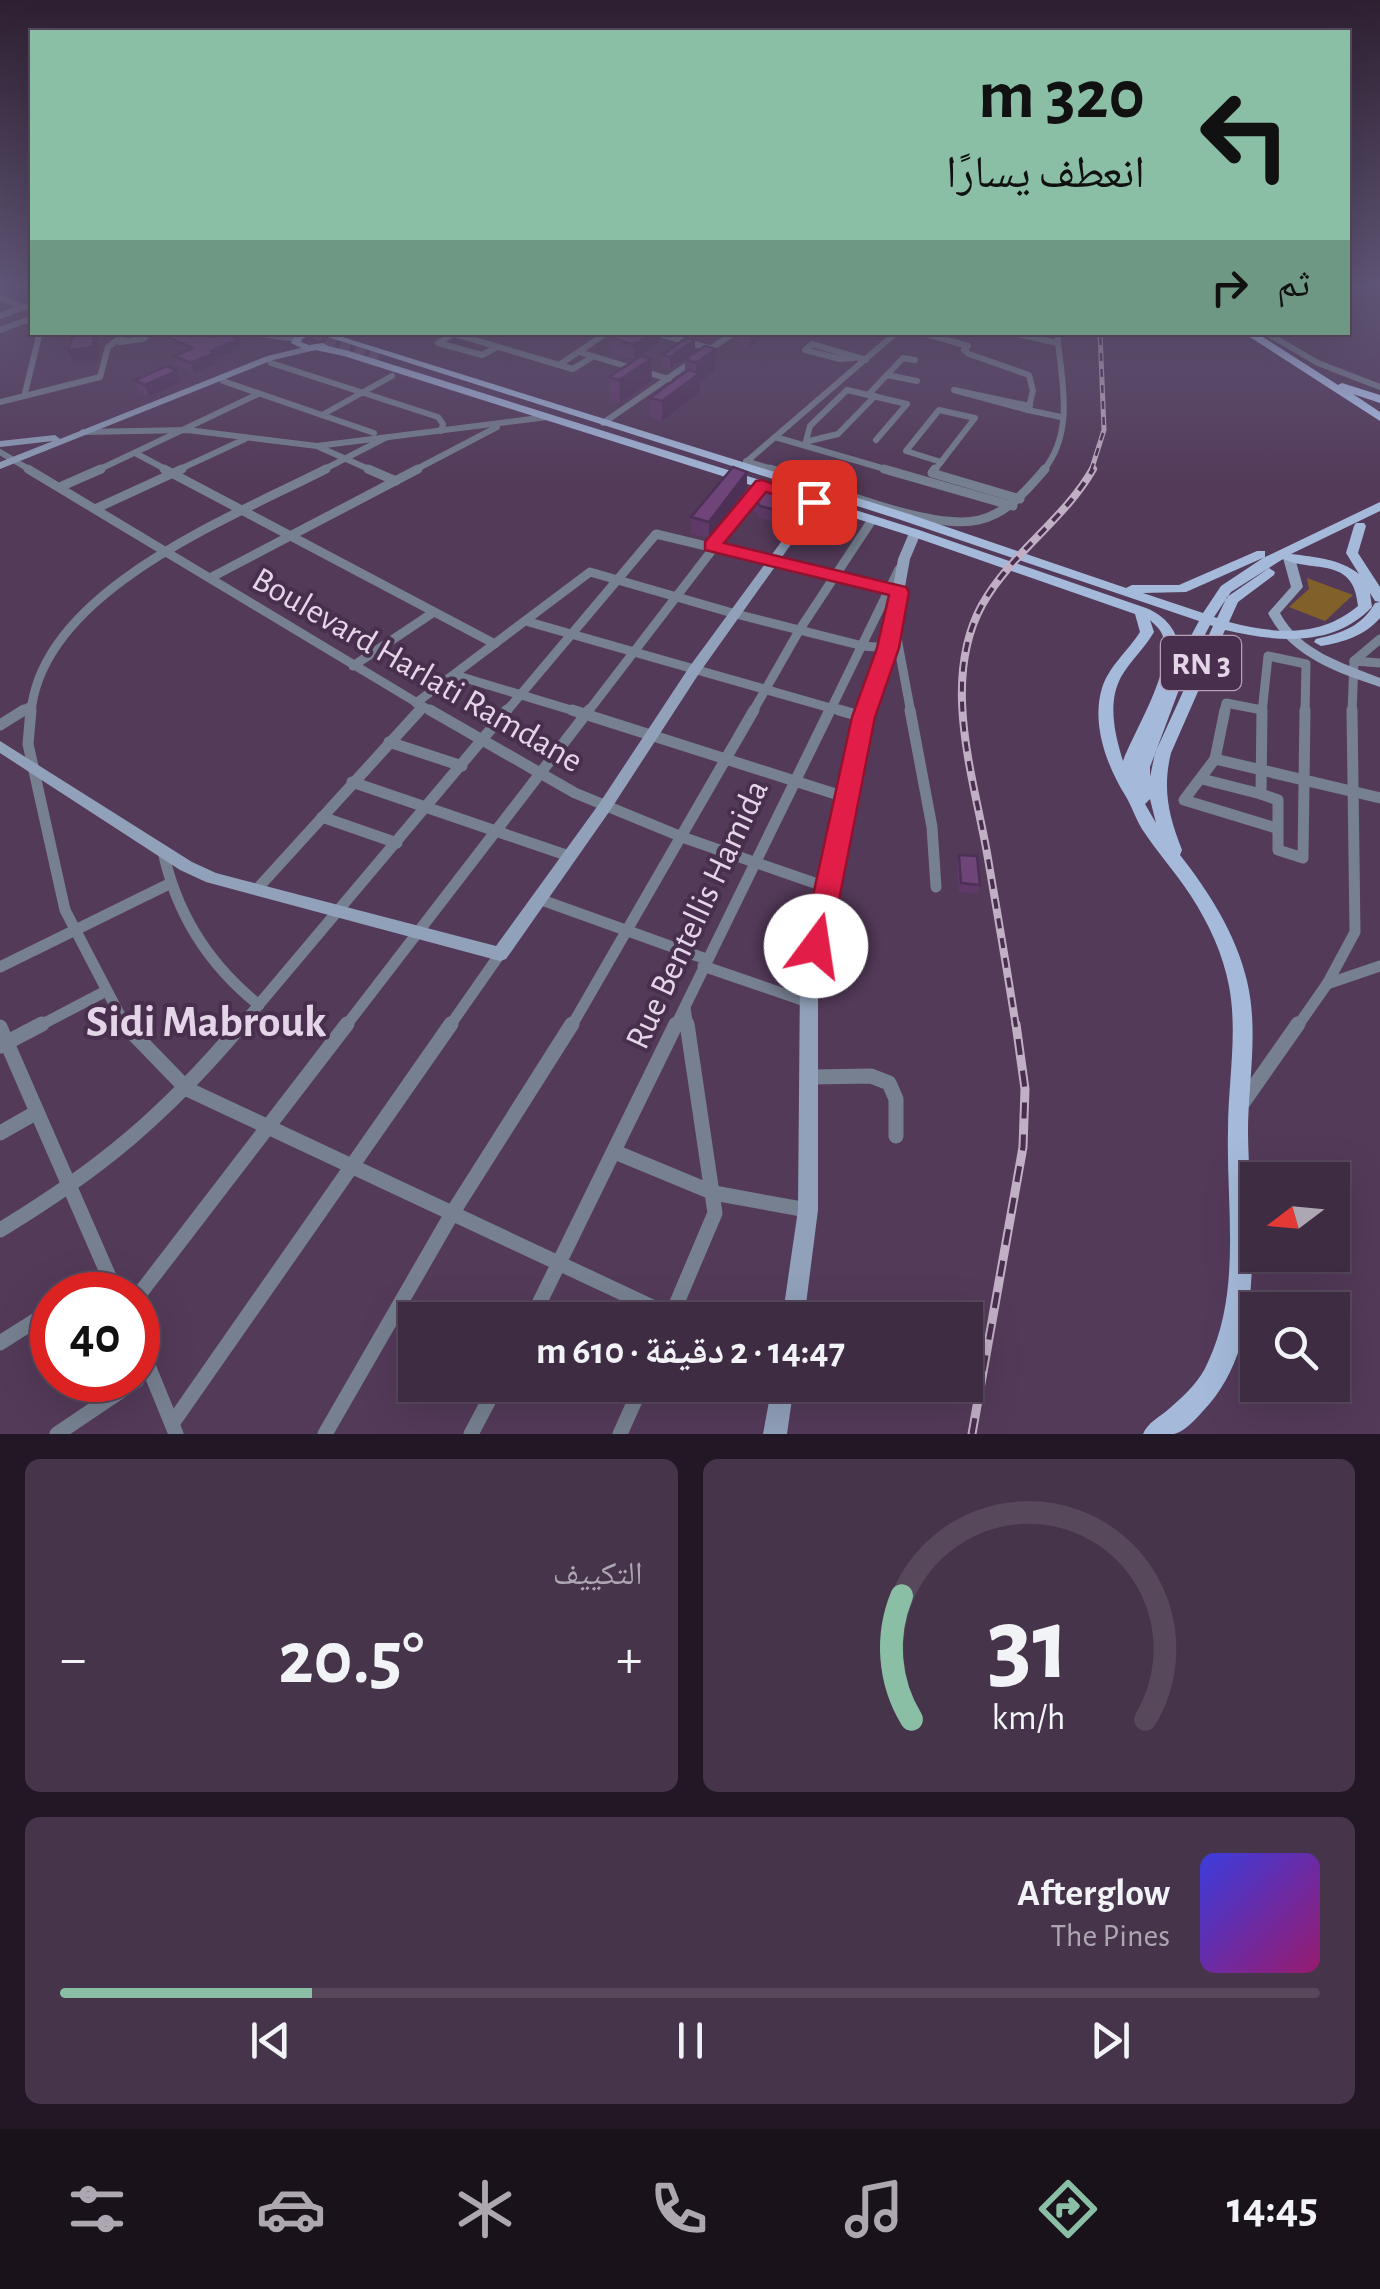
<!DOCTYPE html>
<html lang="ar">
<head>
<meta charset="utf-8">
<style>
	:root { --surface:#3e2c43; --page:#45344a; --text:#f1f3f6; --muted:#ada7b2; --line:#57485c; --accent:#8abfa5 }
	body { margin:0; font-family:"Alegreya Sans","Noto Naskh Arabic",sans-serif; background:var(--page); color:var(--text); direction:rtl; height:100vh; display:flex; flex-direction:column; font-size:38px; white-space:nowrap }
	* { box-sizing:border-box; margin:0 }
	p { font-size:32px; color:var(--muted) }
	.icon { flex:none; width:55px; height:55px; fill:none; stroke:currentColor; stroke-width:2; stroke-linecap:round; stroke-linejoin:round }
	.map { position:relative; height:1434px; overflow:hidden; direction:ltr }
	.details { display:flex; flex-direction:column; gap:25px; padding:25px; background:#221825; flex:1 }
	.details>* { flex:none }
	.top-card { position:absolute; left:30px; top:30px; width:1320px; height:305px; border-radius:0px; box-shadow:0 10px 40px #0002,0 0 0 2px var(--line); direction:rtl; background:#8abfa5; color:#111; overflow:hidden }
	.needle { width:65px; rotate:254deg }
	.fabs { position:absolute; left:1240px; top:1162px; display:grid; gap:20px }
	.fabs a { display:grid; place-items:center; width:110px; height:110px; border-radius:0px; background:var(--surface); box-shadow:0 10px 40px #0002,0 0 0 2px var(--line); font-size:50px }
	.speed { position:absolute; left:30px; top:1272px; display:flex; gap:20px; font-size:50px; font-weight:700; text-align:center }
	.speed>* { display:grid; place-content:center; width:130px; height:130px; border-radius:50%; background:var(--surface); box-shadow:0 10px 40px #0002,0 0 0 2px var(--line); line-height:1 }
	.speed .limit { border:15px solid #d22; background:#fff; color:#111 }
	.pin { position:absolute; display:grid; place-items:center; width:85px; height:85px; color:#fff; margin:-42px; border-radius:20px; box-shadow:0 5px 15px #0006 }
	.me { position:absolute; width:110px; margin:-55px; rotate:14deg; stroke-linejoin:round; filter:drop-shadow(0 0 8px #0008) }
	.turn { display:flex; align-items:center; gap:35px; height:210px; padding:0 40px; font-size:45px }
	.turn .icon { width:130px; height:130px; stroke-width:2.5 }
	.turn b { display:block; font-size:70px; line-height:85px }
	.then { display:flex; align-items:center; height:95px; padding:0 40px; background:#0003; gap:20px; font-size:38px }
	.big { font-size:75px; font-weight:700; line-height:1.1 }
	.details .widget { flex:1; display:flex; flex-direction:column; justify-content:center; gap:15px; min-width:0; padding:0 35px; border-radius:15px; background:var(--page) }
	.details .dial { align-items:center; gap:0 }
	.dial svg { height:260px; overflow:visible; fill:none; stroke:var(--line); stroke-width:7; stroke-linecap:round; text-anchor:middle }
	.dial text { fill:var(--text); stroke:none }
	.song { display:flex; align-items:center; gap:30px }
	.cover { width:120px; height:120px; border-radius:15px; background:linear-gradient(135deg,hsl(240 70% 55%),hsl(320 70% 35%)) }
	.played { height:10px; border-radius:5px; background:linear-gradient(90deg,var(--accent) 20%,var(--line) 20%) }
	.keys { display:flex; justify-content:space-around; direction:ltr }
	.heat { display:flex; justify-content:space-between; align-items:center; font-size:55px; direction:ltr }
	.details .tiles { flex:1; display:grid; gap:25px; grid-template-columns:1fr 1fr }
	.widget:last-child { grid-column:span 2 }
	.trip { position:absolute; left:398px; top:1302px; width:585px; height:100px; border-radius:0px; background:var(--surface); box-shadow:0 10px 40px #0002,0 0 0 2px var(--line); font-weight:700; line-height:100px; text-align:center; direction:rtl }
	.menu { display:flex; height:160px; justify-content:space-around; align-items:center; background:#19121b; color:var(--muted) }
	.menu .icon { width:70px; height:70px }
	.menu .selected { color:var(--accent) }
	.menu b { font-size:45px; color:var(--text) }
	.map>svg:first-child { display:block }
	.green { fill:#816129 }
	.lines { fill:none; stroke-linecap:round; stroke-linejoin:round }
	.primary-tunnel { stroke:#69516e; stroke-width:10; stroke-dasharray:10 5; stroke-linecap:butt }
	.street-far3 { stroke:#768090; stroke-width:6 }
	.street-far2 { stroke:#768090; stroke-width:9 }
	.street-far1 { stroke:#768090; stroke-width:11 }
	.street { stroke:#768090; stroke-width:15 }
	.secondary { fill:#91a1ba; fill-rule:evenodd }
	.primary { fill:#a5badb; fill-rule:evenodd }
	.highway { fill:#b7d0f8; fill-rule:evenodd }
	.rail-far2-casing { stroke:#c1afc5; stroke-width:5 }
	.rail-far1-casing { stroke:#c1afc5; stroke-width:8 }
	.rail-casing { stroke:#c1afc5; stroke-width:9 }
	.rail-far2 { stroke:#482f4e; stroke-width:2.5; stroke-dasharray:8; stroke-linecap:butt }
	.rail-far1 { stroke:#482f4e; stroke-width:4; stroke-dasharray:10; stroke-linecap:butt }
	.rail { stroke:#482f4e; stroke-width:5; stroke-dasharray:16; stroke-linecap:butt }
	.wall { fill:#5f3a68 }
	.shaded-wall { fill:#4d3055 }
	.building { fill:#6e4479; stroke:#4d3055; stroke-width:2.5 }
	.route { fill:#e11d48; stroke:#92132f; stroke-width:2.5 }
	.labels { text-anchor:middle; stroke-width:8; stroke-linejoin:round; paint-order:stroke }
	.shield { fill:#482f4e; stroke:#b6a3ba; stroke-width:2.5 }
	.shield-label { font-size:32px; font-weight:bold; fill:#e5d5e8 }
	.street-label { font-size:35px; fill:#e5d5e8; stroke:#482f4e }
	.near-neighbourhood-label { font-size:45px; font-weight:bold; fill:#e5d5e8; stroke:#482f4e }
</style>
</head>
<body>
<div class="map">
<svg width="1380" height="1434" viewBox="0 0 1380 1434">
	<rect width="100%" height="100%" fill="#533a59"/>
	<polygon class="green" points="1307,578 1353,595 1325,621 1289,607 1309,589"/>
	<g class="lines">
		<polyline class="primary-tunnel" points="314,332 331,343 380,359"/>
		<g class="street-far3">
			<polyline points="0,297 22,307"/>
			<polyline points="0,316 32,304"/>
			<polyline points="0,330 32,318"/>
			<polyline points="247,332 296,339"/>
			<polyline points="448,332 559,365 608,332"/>
			<polyline points="653,332 712,349"/>
			<polyline points="919,332 968,346 964,350 969,354 1029,375 1033,391 1028,410 1061,417"/>
			<polyline points="1009,332 1057,343"/>
			<polyline points="1265,332 1318,363 1380,387"/>
			<polyline points="150,334 171,332"/>
			<polyline points="453,334 438,343 482,355 497,347"/>
			<polyline points="333,336 354,332"/>
			<polyline points="120,342 143,339 150,332"/>
			<polyline points="579,352 669,379"/>
			<polyline points="854,358 840,359 805,350 812,344 866,360"/>
			<polyline points="271,363 438,417 443,424 441,431"/>
			<polyline points="559,365 573,369 594,356"/>
			<polyline points="887,375 917,381"/>
			<polyline points="223,381 374,433"/>
			<polyline points="25,393 40,332"/>
			<polyline points="868,395 903,358 915,360"/>
			<polyline points="0,402 100,377 108,347 128,332"/>
			<polygon points="939,410 975,418 941,462 906,451"/>
			<polyline points="1028,410 954,390 1030,406"/>
			<polyline points="322,415 392,376"/>
			<polyline points="603,423 735,332"/>
			<polyline points="83,432 188,430 317,446 547,417"/>
			<polyline points="775,437 892,471"/>
			<polyline points="809,441 838,434 875,396"/>
			<polyline points="805,445 810,426 847,390 907,404 876,440"/>
			<polyline points="319,447 373,471"/>
			<polyline points="0,452 32,471"/>
			<polyline points="137,454 169,471"/>
			<polyline points="746,461 778,471"/>
			<polyline points="746,462 897,332"/>
			<polyline points="96,471 258,394"/>
			<polyline points="176,471 245,439"/>
			<polyline points="321,471 385,438"/>
			<polyline points="413,471 497,427"/>
			<polyline points="934,471 941,462"/>
			<path d="M 1043,471 C 1076,431 1061,379 1057,332"/>
		</g>
		<g class="street-far2">
			<polyline points="28,469 434,713"/>
			<polyline points="164,469 495,644"/>
			<polyline points="368,469 396,481"/>
			<path d="M 770,469 C 820,484 931,532 979,520 C 1008,513 1027,490 1045,469"/>
			<polyline points="884,469 1013,506"/>
			<polyline points="935,469 932,473 1020,499"/>
			<polyline points="62,486 101,469"/>
			<polyline points="97,508 182,469"/>
			<polyline points="210,578 418,469"/>
			<polyline points="529,622 848,713"/>
			<polyline points="894,622 911,713"/>
			<polyline points="1354,661 1380,663"/>
			<polyline points="353,666 434,612"/>
			<polyline points="455,675 581,713"/>
			<polyline points="416,703 590,572 736,614 863,646 888,648"/>
			<polyline points="20,713 29,707"/>
			<path d="M 31,713 C 41,591 232,517 326,469"/>
			<polyline points="418,713 423,707"/>
			<polyline points="505,713 656,534 899,592"/>
			<polyline points="587,713 762,485"/>
			<polyline points="752,713 800,629 872,520"/>
			<polyline points="829,713 899,569"/>
			<polyline points="1224,713 1226,703 1262,710"/>
			<polyline points="1262,713 1268,656 1306,664 1305,713"/>
			<polyline points="1352,713 1354,661 1380,639"/>
		</g>
		<g class="street-far1">
			<polyline points="31,710 28,744 65,910 126,1027"/>
			<polyline points="430,710 575,793 682,837 829,888"/>
			<polyline points="572,710 848,798"/>
			<polyline points="839,710 863,717"/>
			<polyline points="910,710 932,827 936,887"/>
			<polyline points="1225,710 1215,759 1184,800 1276,828"/>
			<polyline points="1262,710 1261,794 1278,800 1278,850 1303,858 1305,710"/>
			<polyline points="0,725 24,710"/>
			<polyline points="389,742 462,766"/>
			<polyline points="1215,759 1380,798"/>
			<polyline points="1202,779 1261,794"/>
			<polyline points="352,782 569,856"/>
			<polyline points="322,817 397,843"/>
			<path d="M 163,851 C 176,913 209,965 259,1005"/>
			<polyline points="257,889 420,710"/>
			<polyline points="539,899 706,959"/>
			<polyline points="703,966 808,1002"/>
			<polyline points="0,967 169,884"/>
			<polyline points="1327,984 1380,966"/>
			<polyline points="685,1008 688,1027"/>
			<polyline points="37,1027 106,991"/>
			<polyline points="240,1027 507,710"/>
			<polyline points="345,1027 589,710"/>
			<polyline points="449,1027 500,954"/>
			<polyline points="571,1027 754,710"/>
			<polyline points="675,1027 830,710"/>
			<polyline points="1297,1027 1327,984 1355,932 1352,710"/>
		</g>
		<g class="street">
			<polyline points="124,1024 187,1089 680,1320"/>
			<polyline points="0,1027 117,1295"/>
			<polyline points="0,1046 42,1024"/>
			<polyline points="811,1077 871,1076 889,1083 896,1099 896,1136"/>
			<polyline points="1242,1104 1298,1024"/>
			<polyline points="0,1133 37,1112"/>
			<polyline points="615,1152 714,1193 807,1210"/>
			<path d="M 0,1230 C 101,1169 165,1115 242,1024"/>
			<polyline points="76,1295 108,1275"/>
			<polyline points="138,1296 347,1024"/>
			<polyline points="670,1319 715,1213 687,1024"/>
			<polyline points="531,1320 676,1024"/>
			<polyline points="138,1341 176,1434"/>
			<polyline points="0,1343 52,1310"/>
			<polyline points="174,1421 451,1024"/>
			<polyline points="57,1434 137,1380"/>
			<polyline points="325,1434 453,1212 572,1024"/>
			<polyline points="471,1434 497,1385"/>
			<polyline points="620,1434 642,1385"/>
		</g>
		<g class="secondary">
			<polygon points="313,345 317,348 316,350 273,360 0,469 0,462 53,441 0,447 0,441 55,435 60,439 267,356"/>
			<polygon points="816,499 821,502 700,672 609,812 506,959 500,961 206,882 180,870 0,753 0,741 192,862 216,873 496,946 599,804 690,666 812,500"/>
			<polygon points="915,530 921,533 910,559 894,648 870,717 818,975 818,1210 804,1320 782,1320 798,1210 800,975 856,717 882,648 898,559 909,533"/>
			<path d="M 1289,554 L 1295,558 L 1303,587 L 1280,613 C 1300,651 1343,663 1380,678 L 1380,687 C 1337,673 1289,656 1268,613 L 1291,587 L 1283,558 Z"/>
			<polygon points="772,1385 794,1385 787,1434 763,1434"/>
		</g>
		<path class="primary" d="M 301,332 L 315,332 L 302,339 L 301,342 L 309,345 L 323,343 L 328,346 L 349,351 L 919,530 L 1146,608 C 1168,617 1182,635 1178,660 L 1199,621 L 901,520 L 328,337 L 336,335 L 909,514 L 1126,588 L 1132,585 L 1179,585 L 1257,551 L 1265,551 L 1265,557 L 1186,592 L 1143,593 L 1203,613 L 1221,586 L 1263,558 L 1380,502 L 1380,511 L 1291,554 C 1315,557 1340,559 1359,574 L 1346,553 L 1354,526 L 1356,523 L 1364,523 L 1366,526 L 1358,553 L 1380,587 L 1380,618 C 1364,636 1344,642 1321,646 L 1314,642 L 1316,639 C 1342,633 1361,627 1375,603 L 1380,602 L 1375,601 L 1370,593 L 1372,607 C 1333,648 1276,642 1225,630 L 1171,753 C 1162,789 1169,817 1182,850 L 1180,855 C 1209,892 1236,934 1247,981 C 1259,1031 1248,1083 1248,1133 C 1249,1221 1271,1341 1203,1411 C 1196,1419 1184,1432 1174,1434 C 1164,1434 1153,1434 1143,1434 C 1148,1422 1160,1417 1170,1408 C 1185,1395 1200,1381 1208,1362 C 1242,1290 1226,1207 1228,1130 C 1228,1082 1238,1034 1229,986 C 1223,954 1209,924 1191,896 C 1176,873 1157,852 1142,829 C 1135,818 1132,806 1125,795 C 1107,766 1091,724 1102,688 C 1109,666 1128,651 1140,632 L 1135,614 L 911,536 L 344,356 L 315,350 L 308,351 L 291,343 L 295,335 ZM 1283,559 C 1314,573 1354,556 1358,606 C 1320,638 1275,634 1229,622 L 1238,602 L 1274,575 L 1275,572 L 1269,568 L 1227,597 L 1217,618 L 1214,617 L 1231,592 ZM 1150,620 C 1154,624 1159,628 1161,632 C 1178,663 1134,730 1123,761 C 1115,735 1107,703 1121,677 C 1130,661 1145,648 1154,632 ZM 1210,625 L 1213,626 L 1155,753 L 1150,777 L 1150,767 L 1186,671 ZM 1150,799 L 1156,823 L 1145,804 Z"/>
		<polygon class="highway" points="1242,332 1255,332 1338,385 1342,383 1380,395 1380,403 1353,394 1380,412 1380,421"/>
		<g class="rail-far2-casing">
			<polyline id="rail-far2" points="1091,471 1104,430 1100,332"/>
		</g>
		<g class="rail-far1-casing">
			<path id="rail-far1" d="M 1016,1027 C 1007,969 997,911 987,853 C 973,775 941,680 982,605 C 1011,553 1064,520 1093,469"/>
		</g>
		<g class="rail-casing">
			<polyline id="rail" points="972,1434 1023,1147 1025,1089 1016,1024"/>
		</g>
		<use href="#rail-far2" class="rail-far2"/>
		<use href="#rail-far1" class="rail-far1"/>
		<use href="#rail" class="rail"/>
	</g>
	<g class="wall">
		<polygon points="616,332 660,332 660,341 635,359 610,352 609,337"/>
		<polygon points="739,332 767,332 766,334 750,348 739,345"/>
		<polygon points="168,337 241,349 216,360 217,363 194,373 177,365 174,356 183,352 171,347"/>
		<polygon points="695,340 695,351 670,369 662,366 662,355"/>
		<polygon points="716,349 715,371 700,382 700,392 662,421 650,417 650,398 685,372 685,359"/>
		<polygon points="651,359 652,381 620,403 610,400 609,377"/>
		<polygon points="135,380 181,382 149,396 139,392"/>
		<polygon points="747,488 709,538 691,534 691,517"/>
		<polygon points="754,498 796,500 796,512 778,523 760,518 753,510"/>
		<polygon points="959,855 980,885 978,894 959,892 957,864"/>
	</g>
	<g class="shaded-wall">
		<polygon points="652,332 660,332 660,341 635,359 634,345"/>
		<polygon points="750,332 767,332 766,334 750,348"/>
		<polygon points="95,334 100,349 97,362 74,364 68,350"/>
		<polygon points="239,339 241,349 216,360 217,363 194,373 191,363 211,351"/>
		<polygon points="695,340 695,351 670,369 670,357"/>
		<polygon points="716,349 715,371 700,382 700,392 662,421 662,401 696,376 696,363"/>
		<polygon points="651,359 652,381 620,403 619,380"/>
		<polygon points="177,371 181,382 149,396 145,385"/>
		<polygon points="747,472 747,488 709,538 709,522"/>
		<polygon points="796,500 796,512 778,523 779,511"/>
	</g>
	<g class="building">
		<polygon points="180,332 201,332 211,337 221,332 239,339 211,351 214,353 191,363 174,356 193,348 168,337"/>
		<polygon points="616,332 652,332 634,345 609,337"/>
		<polygon points="95,334 92,347 68,350 73,336"/>
		<polygon points="686,338 695,340 670,357 662,355"/>
		<polygon points="705,346 716,349 696,363 685,359"/>
		<polygon points="641,356 651,359 619,380 609,377"/>
		<polygon points="167,366 177,371 145,385 135,380"/>
		<polygon points="688,370 700,373 662,401 650,398"/>
		<polygon points="733,467 747,472 709,522 691,517"/>
		<polygon points="775,484 791,490 796,500 779,511 760,506 754,498 762,487"/>
		<polygon points="959,855 977,856 980,885 961,883"/>
	</g>
	<linearGradient id="sky" x2="0" y2="1"><stop stop-color="#2e2031"/><stop offset="0.59" stop-color="#605576"/><stop offset="1" stop-color="#605576" stop-opacity="0"/></linearGradient>
	<rect width="1380" height="485" fill="url(#sky)"/>
	<polygon class="route" points="762,480 823,502 814,507 766,492 724,543 906,587 909,592 899,648 875,717 830,946 826,954 816,957 806,954 802,946 852,717 877,648 889,595 705,550 705,542 756,481"/>
	<g class="labels">
		<rect class="shield" x="1161" y="636" width="80" height="54" rx="8"/>
		<g class="shield-label">
			<text x="1201" y="674">RN 3</text>
		</g>
		<g class="street-label">
			<text transform="translate(418 669) rotate(30)" y="12">Boulevard Harlati Ramdane</text>
			<text transform="translate(696 914) rotate(-65)" y="12">Rue Bentellis Hamida</text>
		</g>
		<g class="near-neighbourhood-label">
			<text x="206" y="1036">Sidi Mabrouk</text>
		</g>
	</g>
</svg>
<div class="fabs">
<a><svg class="needle" viewBox="-14 -14 28 28"><path d="M0-13l5 13h-10z" fill="#e53935"/><path d="M0 13l5-13h-10z" fill="#ada7b2"/></svg></a>
<a><svg class="icon" aria-label="search" viewBox="0 0 24 24"><circle cx="10" cy="10" r="6"/><path d="M15 15l6 6"/></svg></a>
</div>
<div class="speed"><div class="limit">40</div></div>
<div class="pin" style="left:814px;top:502px;background:#d93025"><svg class="icon" aria-label="arrive" viewBox="0 0 24 24"><path d="M6 21V4h12l-3 4 3 4H6"/></svg></div>
<svg class="me" style="left:816px;top:946px" viewBox="-20 -20 40 40"><circle r="19" fill="#fff"/><path d="M0-13L10 11 0 6-10 11z" fill="#e11d48"/></svg>
<div class="trip">14:47 · 2 دقيقة · 610 m</div>
<div class="top-card">
<div class="turn"><svg class="icon" aria-label="left" viewBox="0 0 24 24"><path d="M17 20v-9H6M10 6l-5 5 5 5"/></svg><div><b>320 m</b>انعطف يسارًا</div></div>
<div class="then">ثم<svg class="icon" aria-label="right" viewBox="0 0 24 24"><path d="M7 20v-9h11M14 6l5 5-5 5"/></svg></div>
</div>
</div>
<section class="details">
<div class="tiles">
<div class="widget dial"><svg viewBox="0 0 100 80">
<path d="M14 69A42 42 0 1 1 86 69"/>
<path d="M14 69A42 42 0 0 1 11 31" stroke="#8abfa5"/>
<text x="50" y="56" font-size="32" font-weight="700">31</text>
<text x="50" y="72" font-size="11">km/h</text>
</svg></div>
<div class="widget"><p>التكييف</p>
<div class="heat"><a>−</a><b class="big">20.5°</b><a>+</a></div>
</div>
<div class="widget">
<div class="song"><i class="cover"></i><div><b>Afterglow</b><p>The Pines</p></div></div>
<div class="played"></div>
<div class="keys"><svg class="icon" aria-label="previous" viewBox="0 0 24 24"><path d="M18 5L8 12l10 7zM5 5v14"/></svg><svg class="icon" aria-label="pause" viewBox="0 0 24 24"><path d="M8 5v14M16 5v14"/></svg><svg class="icon" aria-label="next" viewBox="0 0 24 24"><path d="M6 5l10 7-10 7zM19 5v14"/></svg></div>
</div>
</div>
</section>
<nav class="menu">
<b>14:45</b>
<svg class="icon selected" aria-label="directions" viewBox="0 0 24 24"><path d="M12 3l9 9-9 9-9-9zM9 14v-3h6M13 9l2 2-2 2"/></svg>
<svg class="icon" aria-label="music" viewBox="0 0 24 24"><path d="M9 18V5l10-2v13"/><circle cx="6" cy="18" r="3"/><circle cx="16" cy="16" r="3"/></svg>
<svg class="icon" aria-label="phone" viewBox="0 0 24 24"><path d="M5 4h4l2 5-3 2q2 4 5 5l2-3 5 2v4C11 20 4 13 5 4z"/></svg>
<svg class="icon" aria-label="climate" viewBox="0 0 24 24"><path d="M12 3v18M4 7l16 10M4 17L20 7"/></svg>
<svg class="icon" aria-label="car" viewBox="0 0 24 24"><path d="M5 17H2v-5l4-1 3-4h7l3 4 3 1v5h-3M9 17h6M6 11h13"/><circle cx="7" cy="17" r="2"/><circle cx="17" cy="17" r="2"/></svg>
<svg class="icon" aria-label="filters" viewBox="0 0 24 24"><path d="M4 7h16M4 17h16"/><circle cx="9" cy="7" r="2"/><circle cx="15" cy="17" r="2"/></svg>
</nav>
</body>
</html>
